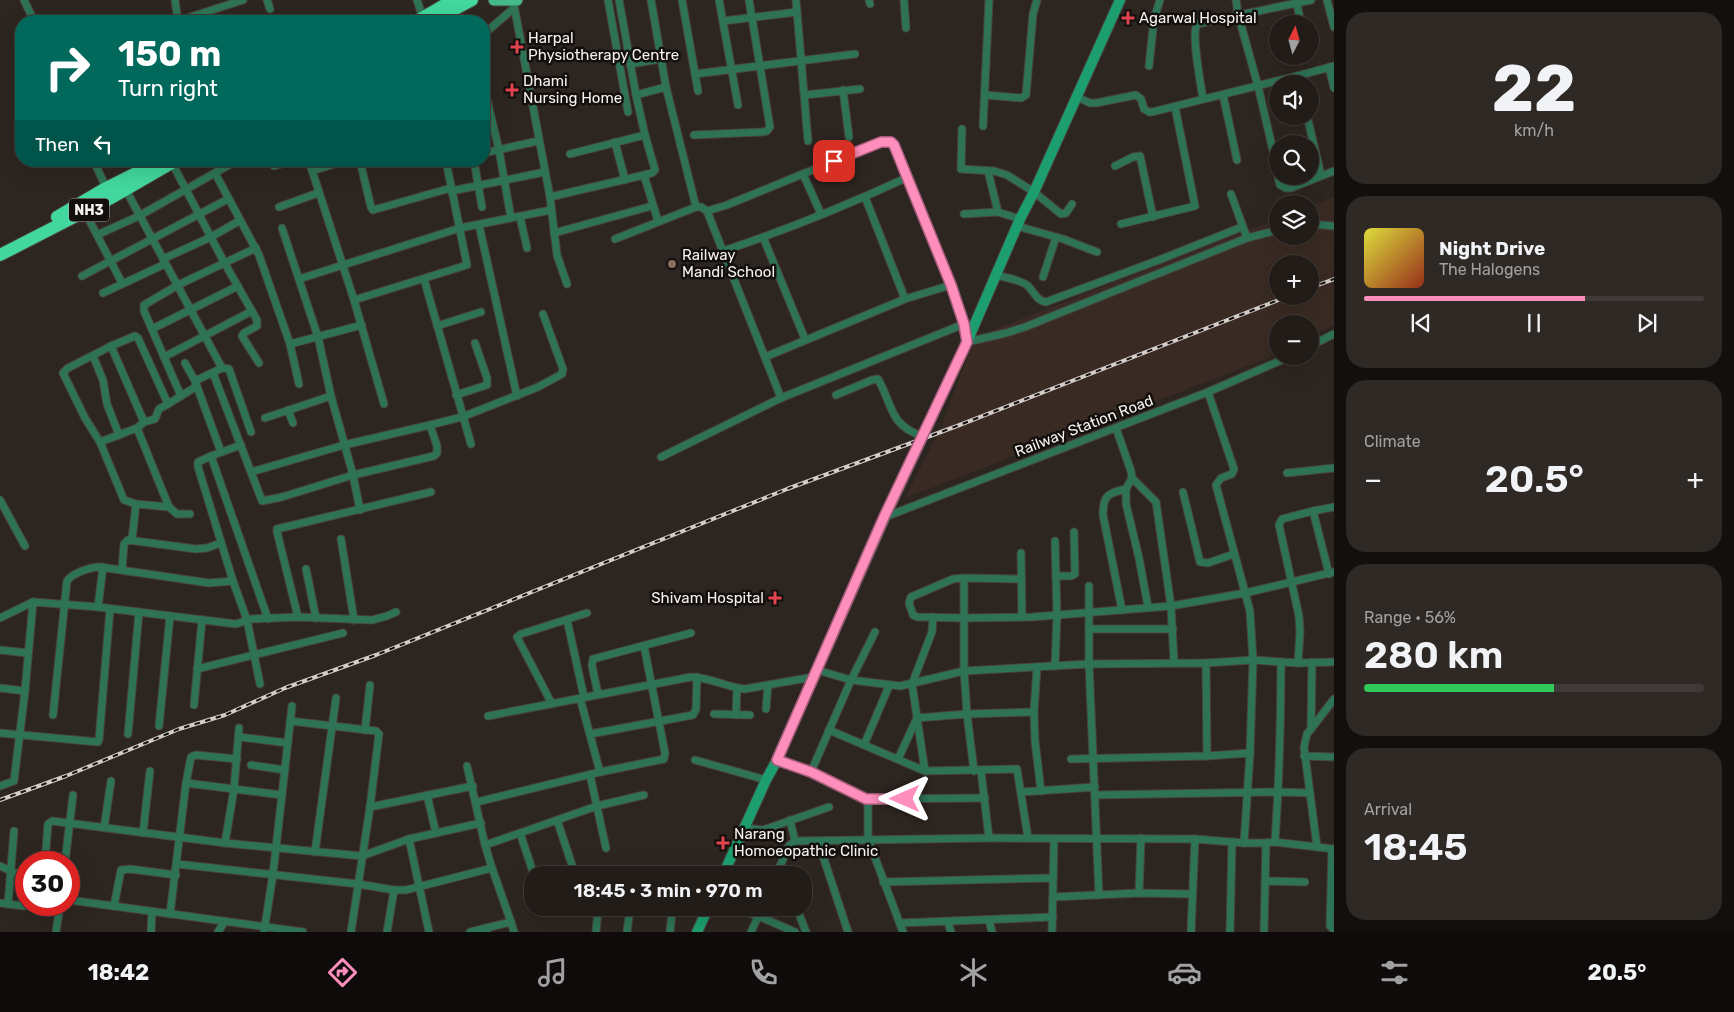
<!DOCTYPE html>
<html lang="en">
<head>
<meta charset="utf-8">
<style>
	:root { --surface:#221c18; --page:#2e2925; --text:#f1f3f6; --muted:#a2a1a2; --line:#3f3a37; --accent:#fe8ebc }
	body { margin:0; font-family:Rubik,sans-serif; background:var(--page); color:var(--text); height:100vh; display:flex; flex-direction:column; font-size:19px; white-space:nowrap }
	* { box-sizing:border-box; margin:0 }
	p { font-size:16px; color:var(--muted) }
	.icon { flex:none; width:28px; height:28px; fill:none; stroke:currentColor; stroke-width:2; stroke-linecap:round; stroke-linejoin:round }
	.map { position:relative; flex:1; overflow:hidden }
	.drawer { display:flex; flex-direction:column; gap:12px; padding:12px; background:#130f0d; width:400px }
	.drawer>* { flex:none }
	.guide { position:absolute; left:15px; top:15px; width:475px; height:152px; border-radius:20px; box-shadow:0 5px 20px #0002,0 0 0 1px var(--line); background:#00695c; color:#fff; overflow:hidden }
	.needle { width:32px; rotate:6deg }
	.controls { position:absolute; left:1269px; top:15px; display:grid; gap:10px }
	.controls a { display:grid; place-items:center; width:50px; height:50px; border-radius:50%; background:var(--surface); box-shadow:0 5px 20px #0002,0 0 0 1px var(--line); font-size:25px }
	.speed { position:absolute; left:15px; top:851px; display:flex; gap:10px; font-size:25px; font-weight:700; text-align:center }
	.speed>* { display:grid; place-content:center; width:65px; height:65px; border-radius:50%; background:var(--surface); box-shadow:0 5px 20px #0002,0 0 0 1px var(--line); line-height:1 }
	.speed .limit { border:8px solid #d22; background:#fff; color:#111 }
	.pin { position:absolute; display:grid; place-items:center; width:42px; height:42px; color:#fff; margin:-21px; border-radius:10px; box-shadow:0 2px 8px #0006 }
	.me { position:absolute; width:55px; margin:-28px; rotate:270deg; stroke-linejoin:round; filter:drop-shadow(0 0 4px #0008) }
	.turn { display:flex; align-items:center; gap:18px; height:105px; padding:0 20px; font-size:22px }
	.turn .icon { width:65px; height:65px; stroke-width:2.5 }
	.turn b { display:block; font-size:35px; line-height:42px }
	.then { display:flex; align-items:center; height:48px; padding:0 20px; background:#0003; gap:10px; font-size:19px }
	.big { font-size:38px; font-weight:600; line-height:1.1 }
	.drawer .widget { flex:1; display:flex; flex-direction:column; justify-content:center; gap:8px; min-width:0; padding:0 18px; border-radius:20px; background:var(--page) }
	.drawer .dial { align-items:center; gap:0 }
	.dial b { font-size:65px; line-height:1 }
	.song { display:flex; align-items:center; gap:15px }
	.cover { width:60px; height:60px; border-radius:8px; background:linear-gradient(135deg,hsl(60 70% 55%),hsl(10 70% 35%)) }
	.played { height:5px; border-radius:2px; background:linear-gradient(90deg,var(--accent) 65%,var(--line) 65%) }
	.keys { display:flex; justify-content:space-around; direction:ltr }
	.heat { display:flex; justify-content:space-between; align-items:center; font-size:28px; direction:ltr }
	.charge { height:8px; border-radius:4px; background:linear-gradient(90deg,#34c759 56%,var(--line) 0) }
	.trip { position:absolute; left:524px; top:866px; width:288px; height:50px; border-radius:20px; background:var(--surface); box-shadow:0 5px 20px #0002,0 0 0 1px var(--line); font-weight:600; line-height:50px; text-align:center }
	.dock { display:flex; height:80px; justify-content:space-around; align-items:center; background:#0e0b0a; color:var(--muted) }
	.dock .icon { width:35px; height:35px }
	.dock .selected { color:var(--accent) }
	.dock b { font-size:22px; color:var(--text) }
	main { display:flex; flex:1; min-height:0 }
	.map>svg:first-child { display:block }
	.built { fill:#392b23; fill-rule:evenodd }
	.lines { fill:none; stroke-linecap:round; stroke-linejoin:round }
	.street-casing { stroke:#49423d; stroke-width:9 }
	.secondary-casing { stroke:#49423d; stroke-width:12 }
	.primary-casing { stroke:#49423d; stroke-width:13 }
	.highway-casing { stroke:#49423d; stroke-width:14 }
	.street { stroke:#2e7356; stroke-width:7 }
	.secondary { stroke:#1c9e70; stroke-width:10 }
	.primary { stroke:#44ba8a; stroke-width:11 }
	.highway { stroke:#42d79e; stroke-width:12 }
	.rail-casing { stroke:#d3cdc9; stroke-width:4 }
	.rail { stroke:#130f0d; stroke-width:2; stroke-dasharray:5.5; stroke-linecap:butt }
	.route-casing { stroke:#a55c7a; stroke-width:12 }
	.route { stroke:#fe8ebc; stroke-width:9 }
	.health-dot { fill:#e0444e; stroke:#130f0d; stroke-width:2 }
	.education-dot { fill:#8d6e63; stroke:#130f0d; stroke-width:2 }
	.labels { text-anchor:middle; stroke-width:5; stroke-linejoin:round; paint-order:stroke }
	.shield { fill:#130f0d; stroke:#b3aeab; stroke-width:1 }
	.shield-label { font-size:14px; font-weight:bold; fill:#f8f2ef }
	.poi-label { font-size:15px; fill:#f8f2ef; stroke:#130f0d; text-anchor:start }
	.street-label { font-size:15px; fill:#f8f2ef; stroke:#130f0d }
</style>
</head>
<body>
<main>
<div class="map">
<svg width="1334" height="932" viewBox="0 0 1334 932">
	<rect width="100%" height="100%" fill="#2d2520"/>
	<path class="built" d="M 1334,197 L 1334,325 L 1310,337 L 1310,324 L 1278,324 L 1277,354 L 1268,358 L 905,498 L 941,427 L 975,337 L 1277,219 L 1278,236 L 1310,236 L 1310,206 ZM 1278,264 L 1310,264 L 1310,296 L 1278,296 Z"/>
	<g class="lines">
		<g class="street-casing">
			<g id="street">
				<polyline points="24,0 34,21"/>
				<polyline points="175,0 178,21"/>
				<polyline points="267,0 270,9"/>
				<polyline points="417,0 423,18"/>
				<polyline points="513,0 550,197 557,255 567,284"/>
				<polyline points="608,0 628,112"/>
				<polyline points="651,0 666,87 696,207"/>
				<polyline points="682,0 698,91"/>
				<polyline points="719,0 738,105"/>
				<polyline points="796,0 808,141"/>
				<polyline points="869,0 870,4"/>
				<polyline points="904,0 906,28"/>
				<polyline points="1236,0 1238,14 1258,86 1278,172"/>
				<polyline points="1327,0 1334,27"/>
				<polyline points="1297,4 1301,24"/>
				<polyline points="178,21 243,0"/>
				<polyline points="723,21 797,12"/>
				<polyline points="484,34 514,8"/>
				<polyline points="630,64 661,59"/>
				<polyline points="1149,66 1154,19 1160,0"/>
				<polyline points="1329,67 1334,88"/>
				<polyline points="695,74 855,54"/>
				<polyline points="1299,84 1297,76 1334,66"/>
				<polyline points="484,87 499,150 511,218"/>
				<polyline points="843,90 849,137"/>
				<polyline points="636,95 666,87"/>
				<polyline points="805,95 860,89"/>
				<polyline points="985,95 1021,98 1026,95 1033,14 1037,0"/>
				<polyline points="1223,95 1237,160"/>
				<polyline points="1077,97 1090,103 1096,103 1136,95 1141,99 1144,109 1149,112 1152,112 1297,76"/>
				<path d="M 1203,99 C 1201,85 1191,35 1197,24 L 1311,0"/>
				<polyline points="1307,116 1321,175"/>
				<polyline points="983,126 989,0"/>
				<polyline points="962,129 961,169 994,171 1007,175 1034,192 1061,214 1066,213 1072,204"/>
				<polyline points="694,135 762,132 767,131 770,127 749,0"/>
				<polyline points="615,142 625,180"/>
				<polyline points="484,153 538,141"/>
				<polyline points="570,154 645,135"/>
				<polyline points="94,161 107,190"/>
				<polyline points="309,161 354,300 384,404"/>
				<polyline points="360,161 371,207 373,210 451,188"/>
				<polyline points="474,161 482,207"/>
				<polyline points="172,163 224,262 257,320 257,326 244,333 242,336 259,363"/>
				<polyline points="274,166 291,161"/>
				<polyline points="1115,166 1133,157 1140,156 1153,217"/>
				<polyline points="312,171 344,161"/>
				<polyline points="988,171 998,212"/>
				<polyline points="215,173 259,255 290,344 299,384"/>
				<polyline points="803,174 821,214"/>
				<polyline points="644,175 658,221"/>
				<polyline points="1278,176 1280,185 1286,188 1291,188 1334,171"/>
				<polyline points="126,190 222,368"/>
				<polyline points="451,191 545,172"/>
				<polyline points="1231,194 1247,238"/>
				<polyline points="550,197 644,175 652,173 655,170 645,135 636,95 619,0"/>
				<polyline points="865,197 905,299"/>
				<polyline points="279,207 318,193"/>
				<polyline points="707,211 781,398 964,324"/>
				<polyline points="85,212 122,283"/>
				<polyline points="964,214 998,212 1020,219"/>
				<polyline points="520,217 527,248"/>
				<polyline points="1121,224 1195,206 1175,107"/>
				<polyline points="1310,224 1334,226"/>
				<polyline points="479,225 517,396"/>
				<polyline points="1017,226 1063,239 1097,252"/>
				<polyline points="282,228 318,337 331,396 353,475 360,510"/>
				<polyline points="554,233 652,206"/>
				<polyline points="97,235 139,216 236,161"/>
				<polyline points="763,237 805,339"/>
				<path d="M 615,239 L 696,207 L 701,207 L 707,211 L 727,205 L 881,142 L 891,142 L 894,145 C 909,179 923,213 936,248 C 948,279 961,309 967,342 L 1006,333 L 1025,327 L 1247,238 L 1278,230"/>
				<path d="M 723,251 C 786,230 848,205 908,177"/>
				<polyline points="163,259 211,237 239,221"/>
				<path d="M 996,275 C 1006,278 1020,279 1028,286 C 1034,292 1037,301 1046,302 L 1159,260 L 1242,227"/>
				<polyline points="82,276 228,199"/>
				<polyline points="1043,277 1056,237"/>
				<polyline points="299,279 460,228 551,210"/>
				<polyline points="424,279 471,444"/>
				<polyline points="103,293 165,264"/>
				<polyline points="354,300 467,265 446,161"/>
				<polyline points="437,326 481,312"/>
				<polyline points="152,329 238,286"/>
				<polyline points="290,344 362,325"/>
				<polyline points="1310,346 1334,334"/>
				<polyline points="93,356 103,380 107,404 119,435"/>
				<polyline points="164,357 252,311"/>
				<polyline points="765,357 905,299 951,285"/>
				<polyline points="185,363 195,381 221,452"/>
				<polyline points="213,373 262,501 282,497 353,475 434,456 437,453 437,446 430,425 344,445 251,472"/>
				<polyline points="195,381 222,368 229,369 251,432"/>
				<polyline points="1208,392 1234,469 1232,474 1221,478 1216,485 1250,611 1253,660 1250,753"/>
				<polyline points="456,395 487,385 487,378 475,343"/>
				<path d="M 836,395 L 872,380 L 878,379 C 893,405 889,425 922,436"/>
				<polyline points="181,396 144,311 144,305 178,285 256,248"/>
				<polyline points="288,410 293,423"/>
				<polyline points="265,418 331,396"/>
				<polyline points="144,422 155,419 159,409 168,404"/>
				<polyline points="430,425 462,417 538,387 562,374 563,369 543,314"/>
				<polyline points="137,428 169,507"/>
				<polyline points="1116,428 1131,471 1132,478 1126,489 1126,504 1139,558 1148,607"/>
				<polyline points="100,442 137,428 144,422 111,346"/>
				<polyline points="241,445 211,456 268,619"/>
				<polyline points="211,456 198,462 198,467 233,581 247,620 260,684"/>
				<polyline points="661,457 781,398"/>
				<polyline points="1287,473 1334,468"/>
				<polyline points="1132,478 1156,502 1171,606 1174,663"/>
				<polyline points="1183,492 1200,562 1208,563 1234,554"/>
				<polyline points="0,500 25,546"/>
				<polyline points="1313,511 1334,507"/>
				<polyline points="190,514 177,514 169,507 136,504 124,500 100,442 85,418 63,373 68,368 111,346 135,336 138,338 168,404 197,386"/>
				<polyline points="885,517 1208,392 1291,356"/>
				<polyline points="132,539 136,504"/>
				<polyline points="341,539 354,620"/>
				<polyline points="1021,553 1022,617"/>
				<polyline points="122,569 124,544 128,540 196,549 207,548 221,543"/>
				<polyline points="306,569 316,618"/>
				<polyline points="1056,576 1071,576 1075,574 1074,532"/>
				<polyline points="964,578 964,618 917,617 913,615 909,603 911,597 953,579 964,578 1021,579"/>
				<polyline points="1089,586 1089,664 1099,895"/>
				<polyline points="98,607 103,567"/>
				<path d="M 1122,610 L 1103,515 C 1103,495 1108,493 1126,489"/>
				<polyline points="298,617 277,532 277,529 431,492"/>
				<polyline points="933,617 932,632 912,684 925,771 1017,769 1028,838"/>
				<polyline points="0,618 33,602"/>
				<polyline points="567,620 584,697"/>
				<polyline points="1089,629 1173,629"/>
				<polyline points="0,650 28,653"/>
				<polyline points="1312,662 1311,729 1307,734 1304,747 1317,847"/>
				<polyline points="1206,663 1253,660 1298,663 1334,662"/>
				<polyline points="1298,663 1300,632 1299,616 1279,525 1282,519 1313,511 1329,574"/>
				<polyline points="1055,666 1057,615 1055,541"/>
				<polyline points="1037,667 1034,712 1035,741 1041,791"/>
				<polyline points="197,669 343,633"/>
				<polyline points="817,670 851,680 900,686 964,671 1089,664 1206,663 1207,756 1250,753 1244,843 1195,839 1191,932"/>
				<polyline points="0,688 25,691"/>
				<polyline points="598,694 592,666 593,659 691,633"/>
				<polyline points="580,698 600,772"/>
				<polyline points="552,704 517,637 521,634 587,613"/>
				<polyline points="194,705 202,620"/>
				<polyline points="766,709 768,685"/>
				<polyline points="714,714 750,715"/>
				<path d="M 53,715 L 67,581 C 72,573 91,567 100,567 L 209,583 L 233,581"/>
				<polyline points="736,715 737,688"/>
				<path d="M 488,716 L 691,677 C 709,677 726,687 745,689 L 813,677"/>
				<polyline points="290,721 376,731 379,734 370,807 351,932"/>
				<polyline points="159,726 170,616"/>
				<polyline points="1311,729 1334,699"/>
				<polyline points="365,730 370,685"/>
				<polyline points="829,730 925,771"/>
				<polyline points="0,733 98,742 99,740 110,609"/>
				<polyline points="128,734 139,612"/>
				<polyline points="590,734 693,715 696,709 697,677"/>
				<polyline points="239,737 288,743"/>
				<polyline points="864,745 889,686"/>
				<polyline points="1304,756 1334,757"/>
				<polyline points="898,759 917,718 967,714 1034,712"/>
				<polyline points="1071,759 1207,756"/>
				<polyline points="695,760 766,780"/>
				<polyline points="777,760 811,772 866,799 868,806 868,839 903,932"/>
				<polyline points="251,765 285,770"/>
				<polyline points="974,771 967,714 964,671 964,618 1032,617 1171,606 1245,593 1334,572"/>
				<polyline points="981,771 989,838"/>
				<polyline points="811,772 851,680 875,632"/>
				<polyline points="590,775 606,848"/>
				<polyline points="186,783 282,795"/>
				<polyline points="0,786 14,781 25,691 33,602 98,607 236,624 251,619 298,617 372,620 387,616 396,612"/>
				<polyline points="1021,792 1095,787"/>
				<polyline points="427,795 436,833"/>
				<polyline points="1095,795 1278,792 1310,793"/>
				<polyline points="866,799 985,798"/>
				<polyline points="477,802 600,772 664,759 665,753 644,646"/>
				<polyline points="370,807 473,786"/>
				<polyline points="557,820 572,865"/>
				<polyline points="790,820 795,841"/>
				<polyline points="104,828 111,781"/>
				<polyline points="745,828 763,830 829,807"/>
				<polyline points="143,833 150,771"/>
				<polyline points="520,833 597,806 644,795"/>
				<polyline points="409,839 429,932"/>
				<polyline points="818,841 848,932"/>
				<polyline points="1275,842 1334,849"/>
				<polyline points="225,843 234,789 239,728"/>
				<polyline points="1244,843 1266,843"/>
				<polyline points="485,845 520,833 534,875"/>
				<polyline points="1332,849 1330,926 1334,930"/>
				<polyline points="315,852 336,698"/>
				<polyline points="45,862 48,824 52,821 225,843 362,856 409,839 481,823"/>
				<polyline points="65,862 73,795"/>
				<polyline points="177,864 358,884 394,890 406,890 492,868 485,845 467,766"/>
				<polyline points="0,866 15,873 26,874"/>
				<polyline points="776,875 789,846 795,841 989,838 1195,839"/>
				<polyline points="1265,881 1305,882"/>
				<polyline points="883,882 1053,878"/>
				<polyline points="1139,893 1141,838"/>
				<polyline points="1053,897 1139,893 1192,894"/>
				<polyline points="69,900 303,932"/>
				<polyline points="0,903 24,906"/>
				<polyline points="8,904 14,831"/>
				<polyline points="114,906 121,870 130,869 176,875"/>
				<polyline points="732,908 758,916 795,932"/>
				<polyline points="795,908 799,914 806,932"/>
				<polyline points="170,914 186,783 191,757 196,755 237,759"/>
				<polyline points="989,920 992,932"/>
				<polyline points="511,922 514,932"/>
				<polyline points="948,922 951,932"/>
				<polyline points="900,923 1053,917"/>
				<polyline points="486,928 511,922 492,868"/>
				<polyline points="56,932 60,905"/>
				<polyline points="151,932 152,912"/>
				<polyline points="218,932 225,921"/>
				<polyline points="264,932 273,874 292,706"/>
				<polyline points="387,932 394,890"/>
				<polyline points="470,932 486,928 487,931"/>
				<polyline points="596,932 598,908"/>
				<polyline points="627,932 630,908"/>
				<polyline points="670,932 672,912 670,908"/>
				<polyline points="751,932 762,908"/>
				<polyline points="1052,932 1054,839"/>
				<polyline points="1230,932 1232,842"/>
				<path d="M 1264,932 L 1266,843 L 1275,842 C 1279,782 1281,722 1281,662"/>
			</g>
		</g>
		<g class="secondary-casing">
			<g id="secondary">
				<polyline points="723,875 766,780 777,760 885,517 967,342 1020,219 1034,192 1120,0"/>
				<polyline points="697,932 708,908"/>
			</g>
		</g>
		<g class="primary-casing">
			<polyline id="primary" points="494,0 517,0"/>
		</g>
		<g class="highway-casing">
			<g id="highway">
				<polyline points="417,21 453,0"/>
				<polyline points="433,21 472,0"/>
				<polyline points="57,217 106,188 158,162"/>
				<polyline points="0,255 111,198 175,161"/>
			</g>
		</g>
		<use href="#street" class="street"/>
		<use href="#secondary" class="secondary"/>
		<use href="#primary" class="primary"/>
		<use href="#highway" class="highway"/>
		<g class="rail-casing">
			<g id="rail">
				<polyline points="1310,288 1334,279"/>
				<polyline points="0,800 66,776 179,729 225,715 285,688 376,655 787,489 957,426 1289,296"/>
			</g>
		</g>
		<use href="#rail" class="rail"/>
	</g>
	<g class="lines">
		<g class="route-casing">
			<polyline id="route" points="834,161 881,142 891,142 894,145 951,285 964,324 967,342 884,517 777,760 811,772 866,799 905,799"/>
		</g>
		<use href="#route" class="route"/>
	</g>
	<g class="health-dot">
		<path d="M1125.5 10.5h5v5h5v5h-5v5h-5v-5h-5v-5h5z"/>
		<path d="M514.5 39.5h5v5h5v5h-5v5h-5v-5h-5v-5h5z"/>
		<path d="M509.5 82.5h5v5h5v5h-5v5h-5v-5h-5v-5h5z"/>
		<path d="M772.5 590.5h5v5h5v5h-5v5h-5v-5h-5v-5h5z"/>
		<path d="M720.5 835.5h5v5h5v5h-5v5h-5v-5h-5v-5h5z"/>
	</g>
	<circle class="education-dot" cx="672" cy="264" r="5"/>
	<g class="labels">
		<rect class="shield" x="69" y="198.5" width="40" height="23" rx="4"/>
		<g class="shield-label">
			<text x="89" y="215">NH3</text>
		</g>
		<g class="poi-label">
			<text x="1139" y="23">Agarwal Hospital</text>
			<text x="528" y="43">Harpal<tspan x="528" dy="17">Physiotherapy Centre</tspan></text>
			<text x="523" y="86">Dhami<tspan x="523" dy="17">Nursing Home</tspan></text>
			<text x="682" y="260">Railway<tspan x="682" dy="17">Mandi School</tspan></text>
			<text x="764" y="603" text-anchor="end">Shivam Hospital</text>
			<text x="734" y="839">Narang<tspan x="734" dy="17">Homoeopathic Clinic</tspan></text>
		</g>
		<g class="street-label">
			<text transform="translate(1084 426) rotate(-21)" y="5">Railway Station Road</text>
		</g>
	</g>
</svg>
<div class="controls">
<a><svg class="needle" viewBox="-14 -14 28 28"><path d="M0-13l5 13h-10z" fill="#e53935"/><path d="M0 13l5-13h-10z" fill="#a2a1a2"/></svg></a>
<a><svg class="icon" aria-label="sound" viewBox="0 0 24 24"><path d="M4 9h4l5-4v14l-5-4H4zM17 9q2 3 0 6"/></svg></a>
<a><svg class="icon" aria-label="search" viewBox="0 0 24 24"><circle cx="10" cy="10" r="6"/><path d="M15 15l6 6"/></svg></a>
<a><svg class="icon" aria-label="layers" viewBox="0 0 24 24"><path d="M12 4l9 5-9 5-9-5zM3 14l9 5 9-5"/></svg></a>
<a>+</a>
<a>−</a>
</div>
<div class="speed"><div class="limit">30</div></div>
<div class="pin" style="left:834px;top:161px;background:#d93025"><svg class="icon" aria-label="arrive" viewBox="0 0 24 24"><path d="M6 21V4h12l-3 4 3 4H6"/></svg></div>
<svg class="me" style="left:905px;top:799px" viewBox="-20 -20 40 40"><path d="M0-17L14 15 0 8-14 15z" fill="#fe8ebc" stroke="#fff" stroke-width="4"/></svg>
<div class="trip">18:45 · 3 min · 970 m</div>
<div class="guide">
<div class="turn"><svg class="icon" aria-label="right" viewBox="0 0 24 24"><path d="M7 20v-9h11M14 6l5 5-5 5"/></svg><div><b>150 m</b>Turn right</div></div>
<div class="then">Then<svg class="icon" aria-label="left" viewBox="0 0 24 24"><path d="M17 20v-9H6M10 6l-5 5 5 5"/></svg></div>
</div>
</div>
<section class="drawer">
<div class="widget dial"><b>22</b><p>km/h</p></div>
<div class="widget">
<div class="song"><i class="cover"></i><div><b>Night Drive</b><p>The Halogens</p></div></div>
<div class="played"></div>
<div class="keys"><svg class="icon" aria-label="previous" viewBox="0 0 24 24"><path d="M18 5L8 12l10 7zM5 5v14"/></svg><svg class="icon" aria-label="pause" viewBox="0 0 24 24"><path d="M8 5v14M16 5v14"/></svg><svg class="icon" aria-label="next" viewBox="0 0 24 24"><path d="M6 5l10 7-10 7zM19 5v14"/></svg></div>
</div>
<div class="widget"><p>Climate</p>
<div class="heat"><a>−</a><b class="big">20.5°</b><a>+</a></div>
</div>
<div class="widget"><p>Range · 56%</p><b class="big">280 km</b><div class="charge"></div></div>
<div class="widget"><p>Arrival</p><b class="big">18:45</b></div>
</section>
</main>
<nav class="dock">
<b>18:42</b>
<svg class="icon selected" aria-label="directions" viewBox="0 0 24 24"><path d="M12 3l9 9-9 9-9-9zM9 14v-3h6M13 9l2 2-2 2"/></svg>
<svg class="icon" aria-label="music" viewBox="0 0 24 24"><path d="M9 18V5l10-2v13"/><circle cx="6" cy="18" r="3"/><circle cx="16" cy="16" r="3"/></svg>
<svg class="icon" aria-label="phone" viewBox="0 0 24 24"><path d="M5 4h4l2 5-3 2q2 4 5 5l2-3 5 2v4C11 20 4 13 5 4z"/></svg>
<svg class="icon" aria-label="climate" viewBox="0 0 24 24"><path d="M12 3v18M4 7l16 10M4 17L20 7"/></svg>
<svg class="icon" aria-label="car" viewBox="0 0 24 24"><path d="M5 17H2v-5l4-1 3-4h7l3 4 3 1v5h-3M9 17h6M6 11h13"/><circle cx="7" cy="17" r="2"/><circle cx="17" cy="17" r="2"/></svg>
<svg class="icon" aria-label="filters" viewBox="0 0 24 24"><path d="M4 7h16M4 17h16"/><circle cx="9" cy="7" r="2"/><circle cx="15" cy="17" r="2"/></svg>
<b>20.5°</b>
</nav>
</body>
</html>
